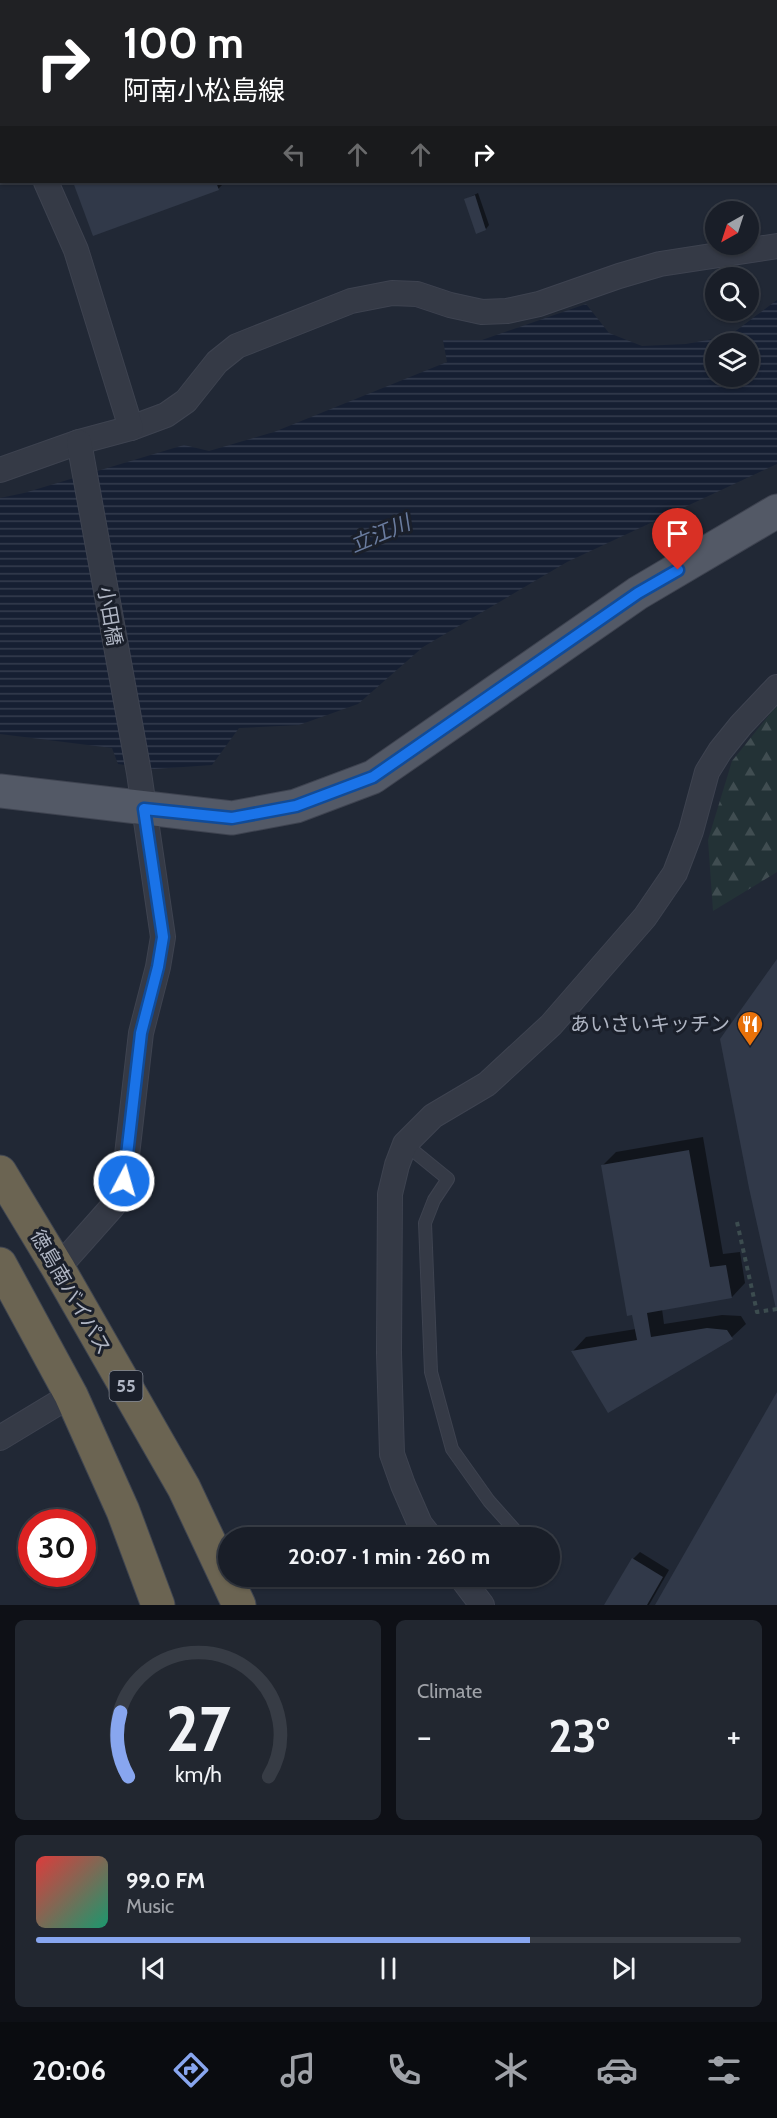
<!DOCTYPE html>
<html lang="en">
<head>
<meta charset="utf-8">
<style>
	:root { --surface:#191e28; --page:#222730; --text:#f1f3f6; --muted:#9fa2a8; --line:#373c45; --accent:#88a6ef }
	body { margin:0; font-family:Cabin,"Noto Sans JP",sans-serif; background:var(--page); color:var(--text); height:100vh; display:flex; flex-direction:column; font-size:22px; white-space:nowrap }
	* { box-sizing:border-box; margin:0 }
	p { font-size:20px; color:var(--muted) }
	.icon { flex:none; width:33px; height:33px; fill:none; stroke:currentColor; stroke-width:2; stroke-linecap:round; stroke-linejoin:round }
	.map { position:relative; height:1605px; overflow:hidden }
	.details { display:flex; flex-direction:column; gap:15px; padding:15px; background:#0e1016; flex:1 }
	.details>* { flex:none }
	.guide { position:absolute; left:0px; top:0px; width:777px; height:183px; box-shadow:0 2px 4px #0004,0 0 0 2px var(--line); background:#202124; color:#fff; overflow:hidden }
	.needle { width:39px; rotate:219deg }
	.controls { position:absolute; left:705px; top:201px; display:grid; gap:12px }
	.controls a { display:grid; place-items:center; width:54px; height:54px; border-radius:50%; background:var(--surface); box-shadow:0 2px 4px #0004,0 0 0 2px var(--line); font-size:30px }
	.speed { position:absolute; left:18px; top:1509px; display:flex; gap:12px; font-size:30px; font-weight:700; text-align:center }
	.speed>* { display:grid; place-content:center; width:78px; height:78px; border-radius:50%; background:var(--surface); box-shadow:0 2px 4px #0004,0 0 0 2px var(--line); line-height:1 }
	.speed .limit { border:9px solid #d22; background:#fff; color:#111 }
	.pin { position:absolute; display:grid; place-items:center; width:51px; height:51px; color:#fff; margin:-62px -26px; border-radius:50% 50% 50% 0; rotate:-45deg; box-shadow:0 0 6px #0007 }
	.pin .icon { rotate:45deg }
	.me { position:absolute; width:66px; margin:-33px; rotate:6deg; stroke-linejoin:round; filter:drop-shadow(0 0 4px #0008) }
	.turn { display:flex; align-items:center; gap:21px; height:126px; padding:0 24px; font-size:27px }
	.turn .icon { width:78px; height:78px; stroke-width:2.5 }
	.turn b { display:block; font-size:42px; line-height:51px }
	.lanes { display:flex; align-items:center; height:57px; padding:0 24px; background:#0003; justify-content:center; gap:30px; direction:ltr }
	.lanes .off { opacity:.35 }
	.big { font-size:45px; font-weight:800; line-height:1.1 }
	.details .widget { flex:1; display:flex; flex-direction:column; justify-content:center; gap:9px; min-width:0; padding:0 21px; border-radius:9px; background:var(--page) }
	.details .dial { align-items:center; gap:0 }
	.dial svg { height:156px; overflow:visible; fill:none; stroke:var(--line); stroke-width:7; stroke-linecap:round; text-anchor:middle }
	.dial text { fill:var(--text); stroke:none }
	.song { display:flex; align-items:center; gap:18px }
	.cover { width:72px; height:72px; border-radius:9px; background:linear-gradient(135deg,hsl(0 70% 55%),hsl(160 70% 35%)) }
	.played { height:6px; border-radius:3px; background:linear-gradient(90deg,var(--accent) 70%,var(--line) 70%) }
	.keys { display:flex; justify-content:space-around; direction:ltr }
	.heat { display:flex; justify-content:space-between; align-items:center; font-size:33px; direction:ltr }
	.details .tiles { flex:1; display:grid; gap:15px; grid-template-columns:1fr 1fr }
	.widget:last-child { grid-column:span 2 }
	.trip { position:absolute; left:218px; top:1527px; width:342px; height:60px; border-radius:30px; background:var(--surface); box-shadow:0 2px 4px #0004,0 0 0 2px var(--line); font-weight:800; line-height:60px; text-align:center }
	.dock { display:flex; height:96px; justify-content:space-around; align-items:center; background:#0a0c10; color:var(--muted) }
	.dock .icon { width:42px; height:42px }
	.dock .on { color:var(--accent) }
	.dock b { font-size:27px; color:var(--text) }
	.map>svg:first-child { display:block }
	.forest { fill:url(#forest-firs) }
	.water { fill:url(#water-rules); fill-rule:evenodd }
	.shadow { fill:#0007 }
	.building { fill:#313949 }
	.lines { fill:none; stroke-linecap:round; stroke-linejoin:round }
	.lane-casing { stroke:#3e4350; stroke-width:14 }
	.street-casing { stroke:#3e4350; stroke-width:26 }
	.primary-casing { stroke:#3e4350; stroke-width:35 }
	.highway-casing { stroke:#3f4551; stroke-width:35 }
	.path { stroke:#3c4c4f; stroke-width:4; stroke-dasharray:4.5 4.5; stroke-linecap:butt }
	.lane { stroke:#353a46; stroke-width:12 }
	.street { stroke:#353a46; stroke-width:24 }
	.primary { stroke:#535966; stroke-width:33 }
	.highway { stroke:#6b6452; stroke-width:33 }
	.route-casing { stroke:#114b97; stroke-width:15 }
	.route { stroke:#1a73e8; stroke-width:10 }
	.labels { text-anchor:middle; stroke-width:6; stroke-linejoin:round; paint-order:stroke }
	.shield { fill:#1a1f2a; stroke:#828895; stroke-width:1.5 }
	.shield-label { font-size:18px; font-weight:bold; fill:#afb5c3 }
	.street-label { font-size:20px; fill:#afb5c3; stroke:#1a1f2a }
	.poi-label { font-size:20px; fill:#afb5c3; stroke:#1a1f2a; text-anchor:end }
	.water-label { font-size:21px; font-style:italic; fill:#6a7c9f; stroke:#1a1f2a }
</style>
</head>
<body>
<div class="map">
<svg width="777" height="1605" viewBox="0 0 777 1605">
	<defs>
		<pattern id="forest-firs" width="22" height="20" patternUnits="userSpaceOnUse" patternTransform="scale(1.5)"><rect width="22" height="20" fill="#233236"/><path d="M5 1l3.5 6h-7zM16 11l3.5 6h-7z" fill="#404d51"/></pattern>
		<pattern id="water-rules" width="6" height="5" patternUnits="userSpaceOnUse" patternTransform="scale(1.5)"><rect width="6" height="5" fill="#161f32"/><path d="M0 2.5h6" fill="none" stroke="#353d4e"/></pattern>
	</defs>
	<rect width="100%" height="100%" fill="#212835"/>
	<polygon class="forest" points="777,705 777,872 713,911 708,840 732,761"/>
	<path class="water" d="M 777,300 L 777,464 L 567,562 L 423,647 L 358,704 L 299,725 L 239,728 L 212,765 L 154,769 L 118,764 L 112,748 L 0,734 L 0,498 L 24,493 L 184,445 L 209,451 L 274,432 L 447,362 L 443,340 L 482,340 L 586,304 L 609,333 L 642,346 L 686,344 L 729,336 ZM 716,344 L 748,344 L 748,376 L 716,376 Z"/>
	<g class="shadow">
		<polygon points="74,182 225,182 218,189 94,234"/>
		<polygon points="478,193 489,225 486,229 466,199"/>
		<polygon points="703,1137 723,1254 740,1252 745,1283 732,1297 662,1309 664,1324 722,1315 741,1316 746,1324 732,1337 609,1411 573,1351 586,1337 636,1329 602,1166 616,1152"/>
		<polygon points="640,1552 669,1570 649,1605 606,1605 633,1559"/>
	</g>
	<g class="building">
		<polygon points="73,182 216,182 219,190 93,236"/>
		<polygon points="475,195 486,230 476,234 464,199"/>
		<polygon points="777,959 777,1308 776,1309 749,1188 720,1039"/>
		<polygon points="689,1150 710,1267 726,1265 732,1298 647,1313 651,1337 707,1328 727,1330 733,1339 608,1413 571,1351 637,1340 632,1315 627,1316 601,1165"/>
		<polygon points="777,1392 777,1605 655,1605"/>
		<polygon points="632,1558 663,1577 647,1605 604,1605"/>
	</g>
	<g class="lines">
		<g class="lane-casing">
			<polyline id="lane" points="405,1144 448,1179 434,1200 425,1223 431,1372 452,1449 489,1501 522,1538"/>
		</g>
		<g class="street-casing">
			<g id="street">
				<polyline points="0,1 1,0"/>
				<polyline points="637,2 645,0"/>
				<polyline points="0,103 2,106"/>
				<polyline points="131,428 166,415 186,401 217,362 237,346 351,301 392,293 417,294 450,305 482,312 507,311 539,304 619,276 660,264 777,246"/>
				<polyline points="0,470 79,442 131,428 76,250 46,182"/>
				<polyline points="58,1268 113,1206 124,1181 141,1033 158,967 163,937 139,773 79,442"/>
				<polyline points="0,1438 71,1395"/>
				<polyline points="431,1538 420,1524 403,1485 392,1454 389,1353 390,1194 397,1165 405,1144 433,1116 487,1084 551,1025 645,917 675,873 691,831 707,772 720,751 741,725 777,687"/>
				<polyline points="460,1576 482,1605"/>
			</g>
		</g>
		<g class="primary-casing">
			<polyline id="primary" points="0,791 232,818 296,806 373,777 638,593 777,511"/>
		</g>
		<g class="highway-casing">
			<g id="highway">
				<polyline points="0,1172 58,1268 184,1488 239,1605"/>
				<polyline points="0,1264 71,1395 123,1511 158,1605"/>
			</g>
		</g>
		<polyline class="path" points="737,1222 757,1312 777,1309"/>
		<use href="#lane" class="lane"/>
		<use href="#street" class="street"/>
		<use href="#primary" class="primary"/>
		<use href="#highway" class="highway"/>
	</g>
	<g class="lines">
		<g class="route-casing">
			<polyline id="route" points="124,1181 141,1033 158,967 163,937 144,809 232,818 296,806 373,777 638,593 678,570"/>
		</g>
		<use href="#route" class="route"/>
	</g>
	<defs>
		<g id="restaurant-pin" transform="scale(1.35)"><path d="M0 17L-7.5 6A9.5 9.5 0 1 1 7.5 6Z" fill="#e8710a" stroke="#1a1f2a"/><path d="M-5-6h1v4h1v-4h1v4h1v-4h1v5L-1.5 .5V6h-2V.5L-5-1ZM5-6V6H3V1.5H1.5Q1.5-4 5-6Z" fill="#fff"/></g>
	</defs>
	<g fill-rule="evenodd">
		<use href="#restaurant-pin" x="750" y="1024"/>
	</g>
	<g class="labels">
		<rect class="shield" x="109.5" y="1371" width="33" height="30" rx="4.5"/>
		<g class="shield-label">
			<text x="126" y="1392">55</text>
		</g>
		<g class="street-label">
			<text transform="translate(110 616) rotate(80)" y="7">小田橋</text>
			<text transform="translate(71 1292) rotate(60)" y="7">徳島南バイパス</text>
		</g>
		<g class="poi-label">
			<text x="730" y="1031">あいさいキッチン</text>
		</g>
		<g class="water-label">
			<text transform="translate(380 534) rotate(-23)" y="7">立江川</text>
		</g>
	</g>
</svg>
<div class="controls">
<a><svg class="needle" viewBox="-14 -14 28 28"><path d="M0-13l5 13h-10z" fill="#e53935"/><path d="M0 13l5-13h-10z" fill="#9fa2a8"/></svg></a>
<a><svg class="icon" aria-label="search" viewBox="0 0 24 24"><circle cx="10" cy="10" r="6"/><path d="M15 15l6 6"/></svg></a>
<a><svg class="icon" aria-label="layers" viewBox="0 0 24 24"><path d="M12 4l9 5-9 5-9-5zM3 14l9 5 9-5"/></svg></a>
</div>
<div class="speed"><div class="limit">30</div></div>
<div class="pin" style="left:678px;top:570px;background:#d93025"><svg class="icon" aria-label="arrive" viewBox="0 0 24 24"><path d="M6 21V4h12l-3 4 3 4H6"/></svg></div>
<svg class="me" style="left:124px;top:1181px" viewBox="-20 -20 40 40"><circle r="17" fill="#1a73e8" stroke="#fff" stroke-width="3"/><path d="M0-11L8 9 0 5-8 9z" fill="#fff"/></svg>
<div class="trip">20:07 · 1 min · 260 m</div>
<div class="guide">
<div class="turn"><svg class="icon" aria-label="right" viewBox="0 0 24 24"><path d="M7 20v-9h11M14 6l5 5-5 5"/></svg><div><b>100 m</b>阿南小松島線</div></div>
<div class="lanes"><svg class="icon off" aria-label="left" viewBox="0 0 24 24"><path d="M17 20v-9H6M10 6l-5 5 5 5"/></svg><svg class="icon off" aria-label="ahead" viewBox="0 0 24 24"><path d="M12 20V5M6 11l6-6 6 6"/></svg><svg class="icon off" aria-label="ahead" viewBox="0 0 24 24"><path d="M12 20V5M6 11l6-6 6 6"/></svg><svg class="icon" aria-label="right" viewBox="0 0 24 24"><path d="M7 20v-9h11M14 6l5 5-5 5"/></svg></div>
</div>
</div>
<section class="details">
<div class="tiles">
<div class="widget dial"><svg viewBox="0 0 100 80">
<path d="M14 69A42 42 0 1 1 86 69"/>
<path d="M14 69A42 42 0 0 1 10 36" stroke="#88a6ef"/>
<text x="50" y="56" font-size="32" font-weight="700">27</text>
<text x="50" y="72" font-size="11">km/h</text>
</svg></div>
<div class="widget"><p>Climate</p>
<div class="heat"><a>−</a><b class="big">23°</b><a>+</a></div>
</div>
<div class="widget">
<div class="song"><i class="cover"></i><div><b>99.0 FM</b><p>Music</p></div></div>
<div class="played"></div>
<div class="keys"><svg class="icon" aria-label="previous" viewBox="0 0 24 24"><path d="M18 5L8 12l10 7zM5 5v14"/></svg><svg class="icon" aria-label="pause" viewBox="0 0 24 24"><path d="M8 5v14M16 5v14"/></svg><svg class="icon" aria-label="next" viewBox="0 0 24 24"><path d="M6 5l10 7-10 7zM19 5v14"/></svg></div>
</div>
</div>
</section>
<nav class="dock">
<b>20:06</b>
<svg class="icon on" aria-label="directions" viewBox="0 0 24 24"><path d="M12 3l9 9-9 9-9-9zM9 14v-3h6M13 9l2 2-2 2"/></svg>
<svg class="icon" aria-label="music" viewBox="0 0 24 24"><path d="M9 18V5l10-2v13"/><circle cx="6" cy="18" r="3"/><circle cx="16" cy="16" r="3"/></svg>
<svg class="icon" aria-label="phone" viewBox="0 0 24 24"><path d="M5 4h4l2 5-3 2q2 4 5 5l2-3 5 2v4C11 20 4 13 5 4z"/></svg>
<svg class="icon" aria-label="climate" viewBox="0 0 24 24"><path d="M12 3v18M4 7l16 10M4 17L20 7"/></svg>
<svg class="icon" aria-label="car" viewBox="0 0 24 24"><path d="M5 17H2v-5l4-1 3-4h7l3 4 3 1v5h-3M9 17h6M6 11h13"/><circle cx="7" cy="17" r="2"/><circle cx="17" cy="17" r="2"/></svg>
<svg class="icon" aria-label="filters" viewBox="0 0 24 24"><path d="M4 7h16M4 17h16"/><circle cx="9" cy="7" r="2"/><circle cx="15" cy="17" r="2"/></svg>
</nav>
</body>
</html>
